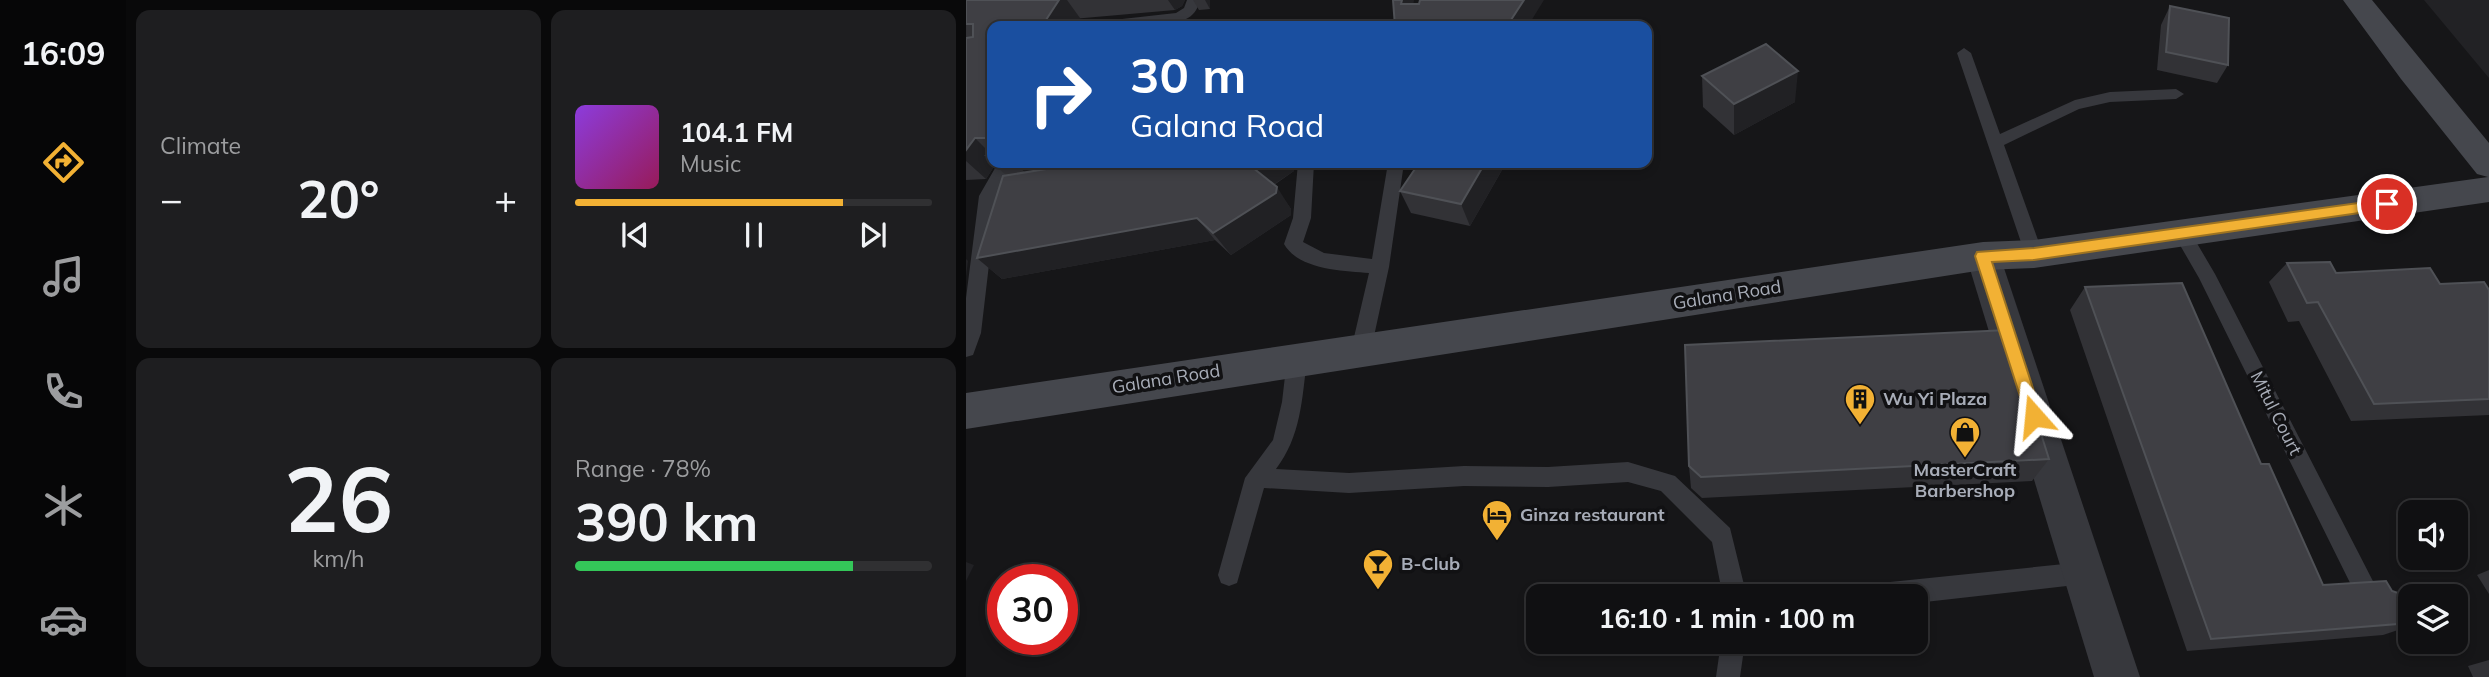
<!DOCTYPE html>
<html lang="en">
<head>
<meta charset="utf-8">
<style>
	:root { --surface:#101012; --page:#1e1e20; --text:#f1f3f6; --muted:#9c9d9f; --line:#303032; --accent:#f2b134 }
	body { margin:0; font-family:Mulish,sans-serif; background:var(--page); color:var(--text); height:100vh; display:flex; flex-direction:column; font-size:26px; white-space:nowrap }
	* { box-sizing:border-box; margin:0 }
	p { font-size:23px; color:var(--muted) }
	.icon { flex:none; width:38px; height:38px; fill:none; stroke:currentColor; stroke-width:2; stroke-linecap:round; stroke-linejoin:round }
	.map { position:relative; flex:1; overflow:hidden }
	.drawer { display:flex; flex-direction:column; gap:10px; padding:10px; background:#09090a; width:840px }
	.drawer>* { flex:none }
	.banner { position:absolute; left:21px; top:21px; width:665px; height:147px; border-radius:14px; box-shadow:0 4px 10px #0003,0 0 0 2px var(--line); background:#1a4fa0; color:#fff; overflow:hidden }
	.buttons { position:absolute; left:1432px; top:500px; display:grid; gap:14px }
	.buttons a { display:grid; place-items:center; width:70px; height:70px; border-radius:14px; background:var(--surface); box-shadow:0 4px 10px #0003,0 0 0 2px var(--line); font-size:35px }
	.speed { position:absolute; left:21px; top:564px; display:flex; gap:14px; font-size:35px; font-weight:700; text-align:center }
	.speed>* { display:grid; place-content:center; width:91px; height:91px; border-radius:50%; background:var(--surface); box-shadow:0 4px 10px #0003,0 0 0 2px var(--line); line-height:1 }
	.speed .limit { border:10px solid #d22; background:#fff; color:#111 }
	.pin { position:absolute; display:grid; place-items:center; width:60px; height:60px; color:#fff; margin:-30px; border:4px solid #fff; border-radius:50%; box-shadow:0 2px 7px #0007 }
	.me { position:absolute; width:77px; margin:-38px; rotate:342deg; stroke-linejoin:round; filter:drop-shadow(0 0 5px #0008) }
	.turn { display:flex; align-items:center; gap:24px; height:147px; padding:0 28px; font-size:32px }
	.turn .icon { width:91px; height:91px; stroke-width:2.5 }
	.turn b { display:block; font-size:49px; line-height:60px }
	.big { font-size:52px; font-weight:700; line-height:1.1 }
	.drawer .card { flex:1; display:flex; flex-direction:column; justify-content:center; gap:10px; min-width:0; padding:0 24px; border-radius:14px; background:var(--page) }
	.drawer .dial { align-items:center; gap:0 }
	.dial b { font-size:91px; line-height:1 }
	.song { display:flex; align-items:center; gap:21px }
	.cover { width:84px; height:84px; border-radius:10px; background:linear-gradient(135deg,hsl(270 70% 55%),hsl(330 70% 35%)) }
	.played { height:7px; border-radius:4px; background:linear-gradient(90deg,var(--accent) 75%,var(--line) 75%) }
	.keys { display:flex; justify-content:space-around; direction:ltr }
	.heat { display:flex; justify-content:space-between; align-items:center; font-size:38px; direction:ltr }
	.charge { height:10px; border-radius:5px; background:linear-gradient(90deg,#34c759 78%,var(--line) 0) }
	.drawer .tiles { flex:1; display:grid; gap:10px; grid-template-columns:repeat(2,1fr) }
	.trip { position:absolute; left:560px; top:584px; width:402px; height:70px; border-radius:14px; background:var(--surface); box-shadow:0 4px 10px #0003,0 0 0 2px var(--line); font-weight:700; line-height:70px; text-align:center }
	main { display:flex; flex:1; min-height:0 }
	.menu { display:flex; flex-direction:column; width:126px; justify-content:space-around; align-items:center; background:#060607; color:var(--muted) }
	.menu .icon { width:49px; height:49px }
	.menu .on { color:var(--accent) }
	.menu b { font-size:32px; color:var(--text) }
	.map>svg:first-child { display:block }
	.built { fill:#222225 }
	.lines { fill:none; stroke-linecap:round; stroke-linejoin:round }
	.lane { fill:#37383d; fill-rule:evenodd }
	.street { fill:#37383d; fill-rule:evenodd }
	.secondary { fill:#45474d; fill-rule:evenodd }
	.wall { fill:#323236 }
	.shaded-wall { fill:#212124 }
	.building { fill:#3f3f44; stroke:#4f5156; stroke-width:2 }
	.route { fill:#f2b134; stroke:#9d7322; stroke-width:2 }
	.labels { text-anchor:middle; stroke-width:7; stroke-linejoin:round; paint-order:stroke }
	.street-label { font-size:18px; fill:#a8adb8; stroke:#111113 }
	.poi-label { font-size:18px; font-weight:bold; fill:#a8adb8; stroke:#111113; text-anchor:start }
</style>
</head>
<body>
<main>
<nav class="menu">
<b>16:09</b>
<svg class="icon on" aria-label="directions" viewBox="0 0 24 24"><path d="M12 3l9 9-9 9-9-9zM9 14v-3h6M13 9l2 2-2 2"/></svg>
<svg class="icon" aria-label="music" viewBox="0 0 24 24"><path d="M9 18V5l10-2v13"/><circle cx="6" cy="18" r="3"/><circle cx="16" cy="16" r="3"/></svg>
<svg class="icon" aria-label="phone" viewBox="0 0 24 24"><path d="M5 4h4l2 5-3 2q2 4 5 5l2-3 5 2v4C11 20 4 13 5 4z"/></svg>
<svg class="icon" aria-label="climate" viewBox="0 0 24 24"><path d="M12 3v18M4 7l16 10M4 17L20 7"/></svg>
<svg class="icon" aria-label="car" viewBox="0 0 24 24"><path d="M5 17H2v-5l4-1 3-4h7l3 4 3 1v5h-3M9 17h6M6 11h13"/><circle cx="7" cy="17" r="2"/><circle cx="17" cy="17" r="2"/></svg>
</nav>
<section class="drawer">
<div class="tiles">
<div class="card"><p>Climate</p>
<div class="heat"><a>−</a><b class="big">20°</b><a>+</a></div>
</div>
<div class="card">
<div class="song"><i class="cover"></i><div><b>104.1 FM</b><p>Music</p></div></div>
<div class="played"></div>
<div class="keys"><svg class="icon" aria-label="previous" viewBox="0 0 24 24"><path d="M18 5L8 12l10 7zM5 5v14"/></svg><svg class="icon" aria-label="pause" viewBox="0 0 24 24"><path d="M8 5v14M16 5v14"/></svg><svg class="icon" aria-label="next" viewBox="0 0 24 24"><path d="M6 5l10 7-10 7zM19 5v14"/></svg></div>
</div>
<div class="card dial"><b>26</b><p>km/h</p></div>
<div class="card"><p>Range · 78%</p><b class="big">390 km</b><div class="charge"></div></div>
</div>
</section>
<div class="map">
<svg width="1523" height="677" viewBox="0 0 1523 677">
	<rect width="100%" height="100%" fill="#161618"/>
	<polygon class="built" points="1458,0 1523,0 1523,78"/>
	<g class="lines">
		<g class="lane">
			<path d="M 221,0 L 235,0 C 231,9 228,16 218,20 C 199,28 152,27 131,26 L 138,21 L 210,13 L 218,8 Z"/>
			<polygon points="998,48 1005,53 1034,134 1109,100 1144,92 1210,89 1218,94 1210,99 1144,102 1113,109 1038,145 1077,254 1074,259 1062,259 1059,254 991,53"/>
			<polygon points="32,163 48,163 31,196 15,333 7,355 0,357 0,298 13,196"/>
			<path d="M 332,163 L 348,163 L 345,218 L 337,242 L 358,253 L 406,259 L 422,163 L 438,163 L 423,267 L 405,350 L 402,356 L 395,358 L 388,356 L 385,350 L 403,273 C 377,271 333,270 318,244 L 327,218 Z"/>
			<polygon points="1216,226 1222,228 1249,274 1410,587 1414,595 1410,603 1402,607 1394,603 1233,278 1207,233 1210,228"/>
			<path d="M 331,351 L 338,353 L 341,359 C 336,400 335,436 310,469 L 383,473 L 498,466 L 582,467 L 662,462 L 709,476 L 764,528 L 781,597 L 757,597 L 746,542 L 695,491 L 662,482 L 582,487 L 498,486 L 383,493 L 298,488 L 271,583 L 263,586 L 255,583 L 252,575 L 279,478 L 307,440 L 316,402 L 321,359 L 324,353 Z"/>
			<polygon points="1118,562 1126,565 1129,573 1126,581 1118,584 950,603 950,597 884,597 887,589 895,585"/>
			<polygon points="755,642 779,642 774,677 750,677"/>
		</g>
		<polygon class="street" points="1017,243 1029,246 1034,256 1174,677 1128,677 1000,256 1005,246"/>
		<polygon class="secondary" points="1377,0 1406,0 1523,143 1523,202 1068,268 1017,270 0,429 0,393 1017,242 1068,240 1522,177 1511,174 1435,79"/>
	</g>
	<g class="wall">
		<polygon points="0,0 219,0 216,6 209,10 26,26 26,163 323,163 328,171 308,185 325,209 325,215 265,255 249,240 36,279 11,258 41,176 29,165 20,179 0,180"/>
		<polygon points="227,0 244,0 244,9 233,10"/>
		<polygon points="1204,6 1262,65 1251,83 1191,70 1195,25"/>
		<polygon points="736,76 829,102 768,135 737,107"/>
		<polygon points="450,163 540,163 504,226 445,213 434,191 452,163"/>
		<polygon points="1321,263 1370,273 1523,290 1523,415 1385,421 1333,321 1322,322 1303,282"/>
		<polygon points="1119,287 1295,464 1357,585 1426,591 1444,606 1444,626 1417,635 1221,651 1104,310"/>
		<polygon points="1083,459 1066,481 736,498 725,488 723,466"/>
		<polygon points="1523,570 1523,594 1511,575"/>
		<polygon points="1523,660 1523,677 1507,677 1502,666"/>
	</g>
	<g class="shaded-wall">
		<polygon points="93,0 101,0 114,18 109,26 76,26"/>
		<polygon points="202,0 219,0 216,6 209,10"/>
		<polygon points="239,0 244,0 244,9"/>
		<polygon points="436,0 448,0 444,26 435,4"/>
		<polygon points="558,0 578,0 562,26 541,26"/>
		<polygon points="832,71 829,102 768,135 768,104"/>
		<polygon points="9,138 26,155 20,155 29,165 20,179 0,161 0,150"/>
		<polygon points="49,163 166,163 66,179"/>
		<polygon points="292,163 323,163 328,171 301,189 286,167"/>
		<polygon points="519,163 540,163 504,226 495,204"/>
		<polygon points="311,187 325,209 325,215 265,255 247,233"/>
		<polygon points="231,218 249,240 36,279 11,258"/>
		<polygon points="0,259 2,261 0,277"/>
		<polygon points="0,562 8,565 0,581"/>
	</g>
	<g class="building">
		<polygon points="0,0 93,0 76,26 26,26 26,138 9,138 0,150 0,38 7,37 7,24 0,24"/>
		<polygon points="427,0 436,0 435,4 453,4 454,0 558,0 541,26 429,26"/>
		<polygon points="1204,6 1263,18 1262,65 1200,52"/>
		<polygon points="800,44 832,71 768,104 736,76"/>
		<polygon points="26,140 26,155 20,155"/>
		<polygon points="117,163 292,163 286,167 311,187 310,193 247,233 231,218 11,258 37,176"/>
		<polygon points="453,163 519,163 495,204 434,191"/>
		<polygon points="1364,262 1370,273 1464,268 1474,284 1518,282 1523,290 1523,399 1408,404 1352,302 1341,303 1321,263"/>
		<polygon points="1216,283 1295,464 1303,464 1357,585 1420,581 1426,591 1438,595 1444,606 1444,623 1245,639 1119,287"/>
		<polygon points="1042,330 1083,459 735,477 723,466 719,345"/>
	</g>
	<polygon class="route" points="1421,199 1428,204 1421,209 1068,260 1026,262 1076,416 1074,421 1068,423 1062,421 1009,256 1011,252 1068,248"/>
	<defs>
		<g id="building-pin" transform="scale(1.575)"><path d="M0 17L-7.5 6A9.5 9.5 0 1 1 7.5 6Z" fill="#f2b134" stroke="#111113"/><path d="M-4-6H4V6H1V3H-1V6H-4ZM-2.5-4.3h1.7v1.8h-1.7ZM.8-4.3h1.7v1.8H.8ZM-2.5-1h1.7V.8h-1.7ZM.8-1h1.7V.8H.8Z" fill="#111"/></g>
		<g id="shop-pin" transform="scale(1.575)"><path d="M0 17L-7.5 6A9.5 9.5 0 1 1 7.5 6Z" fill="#f2b134" stroke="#111113"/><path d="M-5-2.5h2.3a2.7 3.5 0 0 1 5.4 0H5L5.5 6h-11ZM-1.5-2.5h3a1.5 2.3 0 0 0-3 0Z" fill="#111"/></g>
		<g id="hotel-pin" transform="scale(1.575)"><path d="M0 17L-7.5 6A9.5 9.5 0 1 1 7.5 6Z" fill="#f2b134" stroke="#111113"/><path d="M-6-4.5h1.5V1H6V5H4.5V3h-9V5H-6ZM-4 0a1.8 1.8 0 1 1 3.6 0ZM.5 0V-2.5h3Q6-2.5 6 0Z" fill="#111"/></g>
		<g id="bar-pin" transform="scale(1.575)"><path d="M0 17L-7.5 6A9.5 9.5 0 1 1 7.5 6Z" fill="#f2b134" stroke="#111113"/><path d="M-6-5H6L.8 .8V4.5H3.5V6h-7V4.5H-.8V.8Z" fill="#111"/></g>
	</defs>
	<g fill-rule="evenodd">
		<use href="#building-pin" x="894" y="399"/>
		<use href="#shop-pin" x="999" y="432"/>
		<use href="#hotel-pin" x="531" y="515"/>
		<use href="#bar-pin" x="412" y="564"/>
	</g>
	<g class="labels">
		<g class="street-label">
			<text transform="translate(761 295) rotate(-9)" y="6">Galana Road</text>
			<text transform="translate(200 379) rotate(-9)" y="6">Galana Road</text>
			<text transform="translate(1310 413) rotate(63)" y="6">Mitul Court</text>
		</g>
		<g class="poi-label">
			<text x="917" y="405">Wu Yi Plaza</text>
			<text x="999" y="476" text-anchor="middle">MasterCraft<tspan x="999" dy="21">Barbershop</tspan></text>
			<text x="554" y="521">Ginza restaurant</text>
			<text x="435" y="570">B-Club</text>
		</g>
	</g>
</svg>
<div class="buttons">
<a><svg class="icon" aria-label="sound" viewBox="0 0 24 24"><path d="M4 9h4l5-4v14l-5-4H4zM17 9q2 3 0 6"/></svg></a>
<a><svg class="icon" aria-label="layers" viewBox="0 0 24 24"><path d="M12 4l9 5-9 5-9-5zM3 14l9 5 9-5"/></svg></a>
</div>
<div class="speed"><div class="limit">30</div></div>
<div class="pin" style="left:1421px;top:204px;background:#d93025"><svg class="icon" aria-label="arrive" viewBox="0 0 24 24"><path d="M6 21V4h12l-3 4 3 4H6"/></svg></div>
<svg class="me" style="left:1068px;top:416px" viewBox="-20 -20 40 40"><path d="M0-17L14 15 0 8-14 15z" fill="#f2b134" stroke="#fff" stroke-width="4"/></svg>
<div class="trip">16:10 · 1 min · 100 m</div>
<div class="banner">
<div class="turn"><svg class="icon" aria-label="right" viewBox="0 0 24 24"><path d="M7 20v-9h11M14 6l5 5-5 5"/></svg><div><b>30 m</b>Galana Road</div></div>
</div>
</div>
</main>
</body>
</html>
